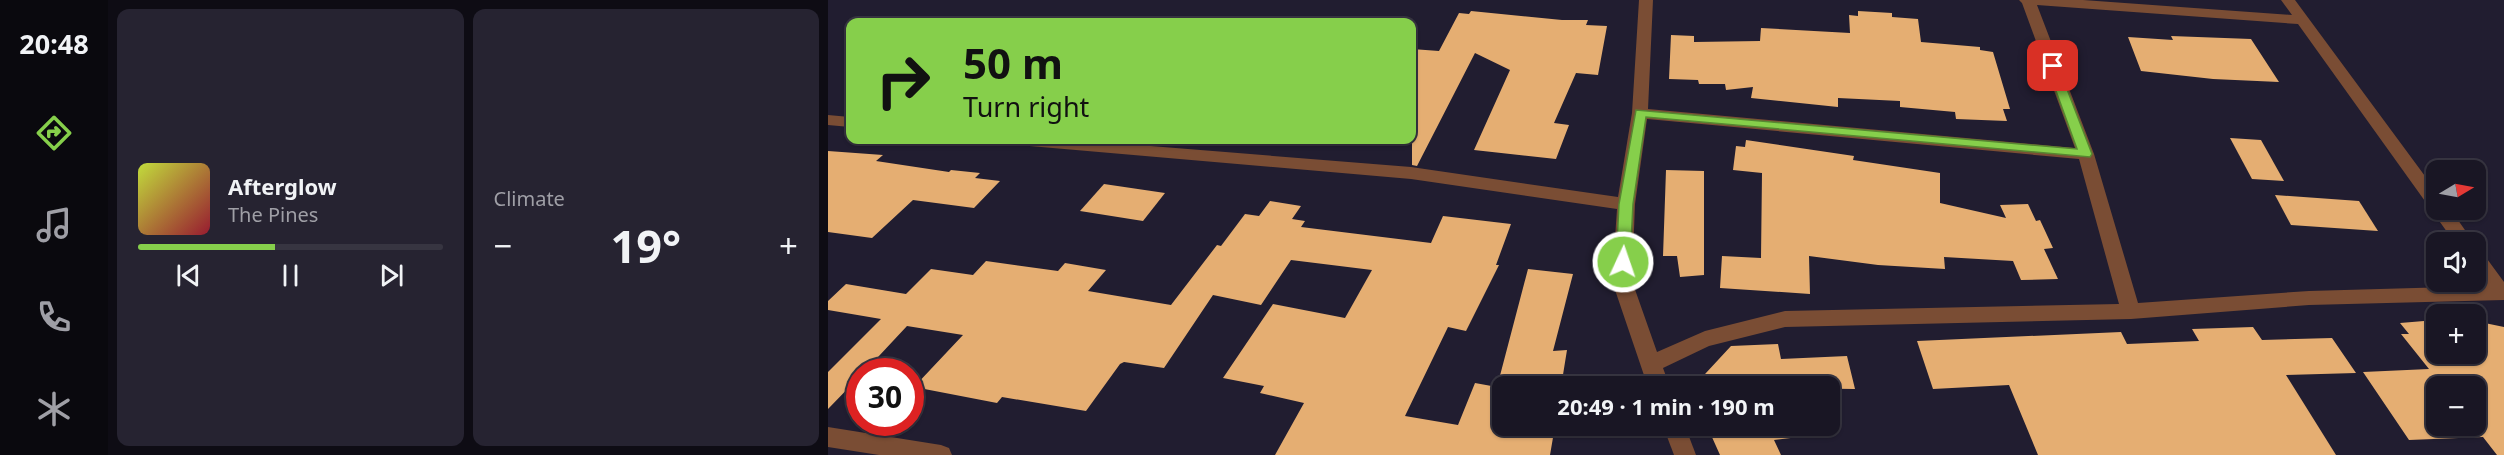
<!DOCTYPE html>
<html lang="en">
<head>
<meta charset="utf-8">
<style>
	:root { --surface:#191624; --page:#262331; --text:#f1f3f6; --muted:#9f9fa6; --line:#373541; --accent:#86cf4b }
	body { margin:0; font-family:"Noto Sans",sans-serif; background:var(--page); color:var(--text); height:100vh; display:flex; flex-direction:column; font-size:22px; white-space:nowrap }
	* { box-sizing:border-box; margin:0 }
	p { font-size:20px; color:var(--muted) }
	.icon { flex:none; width:33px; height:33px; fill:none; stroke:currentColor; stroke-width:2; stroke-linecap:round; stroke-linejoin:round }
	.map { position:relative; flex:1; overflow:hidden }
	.side { display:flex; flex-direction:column; gap:9px; padding:9px; background:#0e0c14; width:720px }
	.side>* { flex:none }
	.guide { position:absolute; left:18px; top:18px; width:570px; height:126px; border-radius:12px; box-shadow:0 2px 4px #0004,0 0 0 2px var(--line); background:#86cf4b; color:#111; overflow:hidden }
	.needle { width:39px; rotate:80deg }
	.controls { position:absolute; left:1598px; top:160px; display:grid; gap:12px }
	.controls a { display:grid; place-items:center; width:60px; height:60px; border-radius:12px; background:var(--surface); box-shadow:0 2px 4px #0004,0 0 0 2px var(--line); font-size:30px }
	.speed { position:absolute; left:18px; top:358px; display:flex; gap:12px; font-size:30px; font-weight:700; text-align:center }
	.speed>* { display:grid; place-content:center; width:78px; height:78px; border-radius:50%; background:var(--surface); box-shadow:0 2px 4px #0004,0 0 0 2px var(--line); line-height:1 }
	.speed .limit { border:9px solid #d22; background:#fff; color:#111 }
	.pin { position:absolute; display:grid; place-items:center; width:51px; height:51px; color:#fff; margin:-26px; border-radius:12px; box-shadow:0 3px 9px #0006 }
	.me { position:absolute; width:66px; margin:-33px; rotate:3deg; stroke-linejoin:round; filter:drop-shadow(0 0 4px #0008) }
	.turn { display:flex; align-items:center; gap:21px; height:126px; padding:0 18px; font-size:27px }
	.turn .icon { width:78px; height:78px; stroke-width:2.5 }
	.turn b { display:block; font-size:42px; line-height:51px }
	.big { font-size:45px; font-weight:700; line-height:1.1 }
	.side .widget { flex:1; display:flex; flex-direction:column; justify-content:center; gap:9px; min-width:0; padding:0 21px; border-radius:12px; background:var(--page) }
	.song { display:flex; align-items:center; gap:18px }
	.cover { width:72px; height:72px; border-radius:9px; background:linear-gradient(135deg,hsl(70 70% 55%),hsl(350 70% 35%)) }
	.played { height:6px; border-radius:3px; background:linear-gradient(90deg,var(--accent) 45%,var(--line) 45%) }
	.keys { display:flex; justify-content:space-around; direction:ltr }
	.heat { display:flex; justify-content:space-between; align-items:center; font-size:33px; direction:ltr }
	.side .tiles { flex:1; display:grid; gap:9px; grid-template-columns:repeat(2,1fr) }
	.trip { position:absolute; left:664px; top:376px; width:348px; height:60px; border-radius:12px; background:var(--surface); box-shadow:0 2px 4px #0004,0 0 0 2px var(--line); font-weight:700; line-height:60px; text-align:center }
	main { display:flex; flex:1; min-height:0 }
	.tabs { display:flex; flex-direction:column; width:108px; justify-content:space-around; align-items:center; background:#0a090e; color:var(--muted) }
	.tabs .icon { width:42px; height:42px }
	.tabs .selected { color:var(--accent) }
	.tabs b { font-size:27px; color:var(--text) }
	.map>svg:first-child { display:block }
	.building { fill:#e5ae72; fill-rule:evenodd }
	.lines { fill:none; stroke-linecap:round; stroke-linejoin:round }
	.minor { fill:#7a4d34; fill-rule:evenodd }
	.route { fill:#86cf4b; stroke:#578731; stroke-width:1.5 }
</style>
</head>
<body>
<main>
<nav class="tabs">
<b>20:48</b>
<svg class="icon selected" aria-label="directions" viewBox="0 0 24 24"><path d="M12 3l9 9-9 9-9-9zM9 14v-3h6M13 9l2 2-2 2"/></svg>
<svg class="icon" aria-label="music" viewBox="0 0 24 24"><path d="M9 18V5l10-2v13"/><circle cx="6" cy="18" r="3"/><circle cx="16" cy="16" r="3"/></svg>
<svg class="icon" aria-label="phone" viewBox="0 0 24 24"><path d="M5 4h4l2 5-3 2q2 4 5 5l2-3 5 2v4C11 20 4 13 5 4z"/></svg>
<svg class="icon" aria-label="climate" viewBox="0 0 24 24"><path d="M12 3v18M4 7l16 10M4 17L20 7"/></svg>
</nav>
<section class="side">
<div class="tiles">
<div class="widget">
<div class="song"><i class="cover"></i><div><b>Afterglow</b><p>The Pines</p></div></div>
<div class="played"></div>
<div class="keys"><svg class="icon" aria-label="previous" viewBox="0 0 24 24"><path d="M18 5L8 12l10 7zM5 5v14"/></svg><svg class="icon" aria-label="pause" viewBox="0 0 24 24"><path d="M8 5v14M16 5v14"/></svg><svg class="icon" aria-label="next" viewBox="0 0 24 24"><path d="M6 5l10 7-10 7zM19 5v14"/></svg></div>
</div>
<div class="widget"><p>Climate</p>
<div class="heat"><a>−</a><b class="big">19°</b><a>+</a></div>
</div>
</div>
</section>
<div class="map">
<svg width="1676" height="455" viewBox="0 0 1676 455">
	<rect width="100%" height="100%" fill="#211d30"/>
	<g class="building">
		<polygon points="643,11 734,20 760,20 758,25 779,26 770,75 748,73 726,123 741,125 728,159 646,150 682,70 647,53 589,166 584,165 584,49 611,51 631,13 641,14"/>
		<polygon points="1030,11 1064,13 1064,17 1090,19 1093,42 1152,47 1152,50 1165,52 1182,109 1175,109 1179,121 1128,119 1127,112 1072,107 1072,101 1010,98 1010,107 923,98 925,87 898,90 897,84 871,84 870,80 841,79 843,35 866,36 866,42 932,41 933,28 1022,33 1021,15 1030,16"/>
		<polygon points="1343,36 1423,39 1451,82 1385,79 1313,71 1300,37 1345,40"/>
		<polygon points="1402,138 1433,140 1456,181 1424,179"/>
		<polygon points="918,140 1026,156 1025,160 1112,173 1112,203 1178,218 1172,205 1200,204 1208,221 1212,220 1225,248 1216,249 1230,279 1193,280 1185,261 1116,257 1117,269 1050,265 981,256 982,294 892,288 894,256 933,258 934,173 905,170 908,146 917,147"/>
		<polygon points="0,151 55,155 48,161 121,172 123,170 152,173 147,178 172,181 146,208 85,200 44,238 0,232"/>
		<polygon points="838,170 876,171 876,275 852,277 849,256 835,256"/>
		<polygon points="276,184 337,193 315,221 252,211"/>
		<polygon points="1447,195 1531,201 1550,231 1463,225"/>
		<polygon points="442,201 473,206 464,219 477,221 473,227 603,243 615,216 683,224 668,265 671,265 638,331 620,327 577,416 630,425 647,383 669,387 700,269 745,274 725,351 739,350 733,387 675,387 675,426 727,426 722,455 447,455 476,403 432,393 436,386 395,378 445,304 517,318 544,270 463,260 433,305 385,295 336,368 296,362 292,364 258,411 174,397 169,403 86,387 135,335 79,326 36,372 32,372 32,376 0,409 0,372 53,319 0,310 0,301 18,284 78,294 103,269 145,275 158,261 230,271 237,263 278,270 260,291 343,305 389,245 393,246 417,214 431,216"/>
		<path d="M 1608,320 L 1608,354 L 1647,354 L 1647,321 L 1676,327 L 1676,455 L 1669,455 L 1655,437 L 1581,440 L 1535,372 L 1601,369 L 1573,334 L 1581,334 L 1572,323 ZM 1608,387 L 1647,387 L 1647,426 L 1608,426 Z"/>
		<polygon points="1425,327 1434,340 1504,338 1528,373 1458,375 1508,455 1210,455 1181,385 1105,389 1089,341 1293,332 1299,344 1371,341 1364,329"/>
		<polygon points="950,344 953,359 1019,356 1027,389 865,387 903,346"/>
		<polygon points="879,426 968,426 971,437 946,440 953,455 892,455"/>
	</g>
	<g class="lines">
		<g class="minor">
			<path d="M 811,0 L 825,0 L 820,109 L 1247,148 L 1194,3 L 1191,0 L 1255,0 L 1464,15 L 1453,0 L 1467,0 L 1608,191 L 1608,210 L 1623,210 L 1646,243 L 1627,243 L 1470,24 L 1209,5 L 1266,154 L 1310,303 L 1481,291 L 1658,286 L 1647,271 L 1647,250 L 1654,252 L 1676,282 L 1676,300 L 1481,305 L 1303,319 L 957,327 L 881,346 L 835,368 L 842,387 L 820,387 L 784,281 L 789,209 L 583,179 L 190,145 L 184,144 L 182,140 L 248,140 L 583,167 L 790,197 L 804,113 ZM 819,119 L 1251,159 L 1291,304 L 957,311 L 877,331 L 829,352 L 804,281 L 807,204 Z"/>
			<polygon points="0,115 22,117 22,127 0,125"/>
			<polygon points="835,426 857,426 868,455 846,455"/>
			<polygon points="0,427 113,445 121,448 124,455 51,455 0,447"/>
		</g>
	</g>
	<polygon class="route" points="1225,63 1230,66 1264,154 1262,157 818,117 805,204 802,262 795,267 788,262 791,204 808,110 1249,149 1219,66"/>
</svg>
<div class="controls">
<a><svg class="needle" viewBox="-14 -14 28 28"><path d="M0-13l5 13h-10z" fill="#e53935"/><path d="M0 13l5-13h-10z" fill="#9f9fa6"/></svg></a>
<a><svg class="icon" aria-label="sound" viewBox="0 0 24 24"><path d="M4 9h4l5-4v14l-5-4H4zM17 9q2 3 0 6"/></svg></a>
<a>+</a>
<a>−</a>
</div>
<div class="speed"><div class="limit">30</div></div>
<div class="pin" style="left:1225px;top:66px;background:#d93025"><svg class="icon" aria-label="arrive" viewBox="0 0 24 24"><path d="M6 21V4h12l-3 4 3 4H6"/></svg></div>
<svg class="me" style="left:795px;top:262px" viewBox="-20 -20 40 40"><circle r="17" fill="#86cf4b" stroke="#fff" stroke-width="3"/><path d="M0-11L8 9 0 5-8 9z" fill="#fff"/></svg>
<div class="trip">20:49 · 1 min · 190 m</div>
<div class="guide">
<div class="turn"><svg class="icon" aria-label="right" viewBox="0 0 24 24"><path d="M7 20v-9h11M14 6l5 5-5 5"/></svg><div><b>50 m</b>Turn right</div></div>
</div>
</div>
</main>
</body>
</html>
